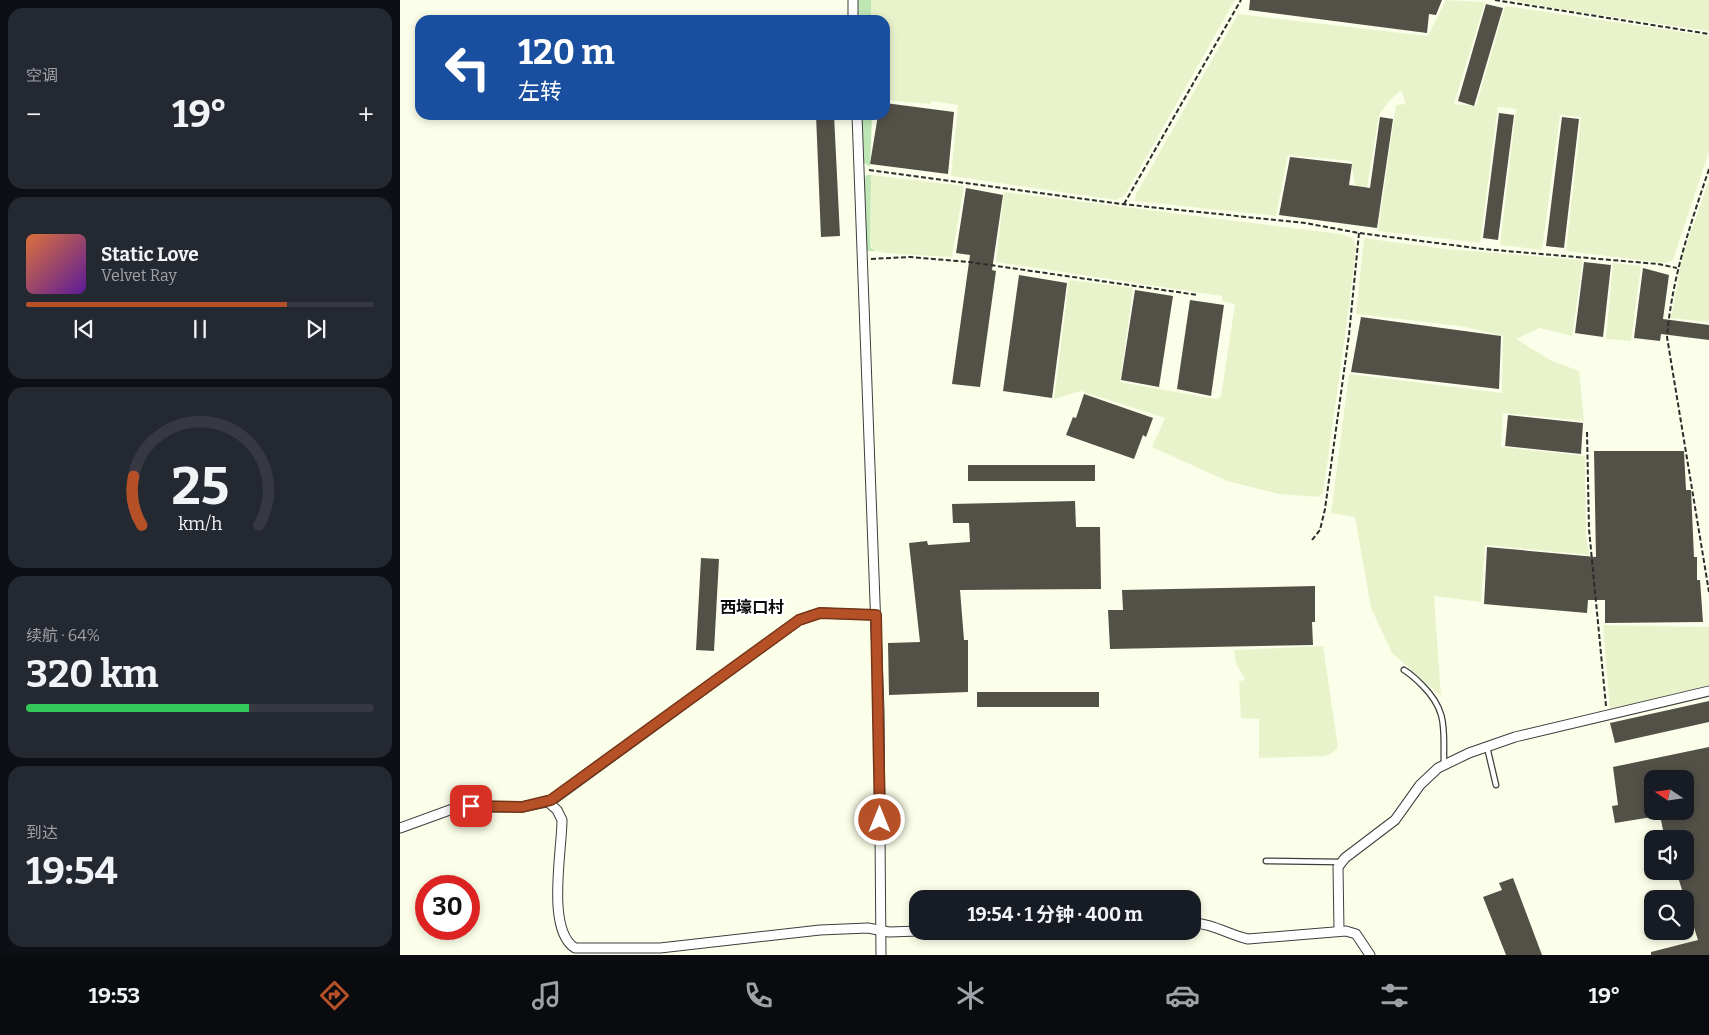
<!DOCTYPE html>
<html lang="zh">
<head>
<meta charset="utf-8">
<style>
	:root { --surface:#171b24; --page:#242831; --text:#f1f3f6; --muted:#9ea1a6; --line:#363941; --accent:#b65127 }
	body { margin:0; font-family:Bitter,"Noto Sans SC",serif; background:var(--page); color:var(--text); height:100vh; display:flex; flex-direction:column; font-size:19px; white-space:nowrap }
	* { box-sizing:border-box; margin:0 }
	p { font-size:16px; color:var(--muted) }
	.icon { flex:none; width:28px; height:28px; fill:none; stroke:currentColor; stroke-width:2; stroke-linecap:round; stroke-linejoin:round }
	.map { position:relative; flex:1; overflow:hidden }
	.panel { display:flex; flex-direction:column; gap:8px; padding:8px; background:#0d0f14; width:400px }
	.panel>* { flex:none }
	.top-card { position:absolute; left:15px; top:15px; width:475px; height:105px; border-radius:15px; box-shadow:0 2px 8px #0003; background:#1a4fa0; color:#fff; overflow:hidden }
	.needle { width:32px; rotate:283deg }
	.buttons { position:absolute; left:1244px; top:770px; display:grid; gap:10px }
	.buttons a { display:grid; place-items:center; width:50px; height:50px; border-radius:10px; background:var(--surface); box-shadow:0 2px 8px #0003; font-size:25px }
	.speed { position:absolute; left:15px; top:875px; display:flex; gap:10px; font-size:25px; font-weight:700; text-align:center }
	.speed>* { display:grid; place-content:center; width:65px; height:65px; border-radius:50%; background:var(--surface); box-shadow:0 2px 8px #0003; line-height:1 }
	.speed .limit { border:8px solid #d22; background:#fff; color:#111 }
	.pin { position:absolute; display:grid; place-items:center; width:42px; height:42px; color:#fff; margin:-21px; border-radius:10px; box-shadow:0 2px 8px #0006 }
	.me { position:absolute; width:55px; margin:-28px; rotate:0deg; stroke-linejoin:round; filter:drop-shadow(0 0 4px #0008) }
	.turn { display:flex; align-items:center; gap:18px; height:105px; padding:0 20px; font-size:22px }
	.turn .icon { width:65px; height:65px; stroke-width:2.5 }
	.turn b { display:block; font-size:35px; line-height:42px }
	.big { font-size:38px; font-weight:700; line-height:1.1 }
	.panel .widget { flex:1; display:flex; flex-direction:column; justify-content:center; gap:8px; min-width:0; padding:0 18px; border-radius:15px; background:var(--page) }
	.panel .dial { align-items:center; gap:0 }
	.dial svg { height:130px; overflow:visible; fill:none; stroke:var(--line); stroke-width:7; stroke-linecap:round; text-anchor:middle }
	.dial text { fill:var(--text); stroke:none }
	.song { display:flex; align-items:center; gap:15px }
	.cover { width:60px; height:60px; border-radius:8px; background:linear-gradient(135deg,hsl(20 70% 55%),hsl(270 70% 35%)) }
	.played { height:5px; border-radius:2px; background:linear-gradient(90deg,var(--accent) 75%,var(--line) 75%) }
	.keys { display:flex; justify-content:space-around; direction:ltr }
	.heat { display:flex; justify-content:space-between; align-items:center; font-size:28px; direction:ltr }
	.charge { height:8px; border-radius:4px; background:linear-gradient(90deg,#34c759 64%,var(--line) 0) }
	.trip { position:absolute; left:509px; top:890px; width:292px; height:50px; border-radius:15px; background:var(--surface); box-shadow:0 2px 8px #0003; font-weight:700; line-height:50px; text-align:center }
	.menu { display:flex; height:80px; justify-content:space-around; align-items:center; background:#090b0e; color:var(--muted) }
	.menu .icon { width:35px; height:35px }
	.menu .on { color:var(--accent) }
	.menu b { font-size:22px; color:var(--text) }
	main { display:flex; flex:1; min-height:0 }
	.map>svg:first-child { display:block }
	.farmland { fill:#e9f3cb }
	.green { fill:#bee7b5 }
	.building { fill:#535048 }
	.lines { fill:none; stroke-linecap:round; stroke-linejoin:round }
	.lane-casing { stroke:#3e3e3e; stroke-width:7 }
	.street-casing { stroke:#3e3e3e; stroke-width:11 }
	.path { stroke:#2d2d2d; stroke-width:2; stroke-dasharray:5 2.5; stroke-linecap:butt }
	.lane { stroke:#fff; stroke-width:4.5 }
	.street { stroke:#fff; stroke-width:9 }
	.route-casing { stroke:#763519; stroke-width:12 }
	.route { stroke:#b65127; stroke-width:9 }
	.labels { text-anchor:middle; stroke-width:5; stroke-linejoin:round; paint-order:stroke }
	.quarter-label { font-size:16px; font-weight:bold; fill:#0b0b0b; stroke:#fff }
</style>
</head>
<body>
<main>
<section class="panel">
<div class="widget"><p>空调</p>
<div class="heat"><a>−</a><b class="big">19°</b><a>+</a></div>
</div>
<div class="widget">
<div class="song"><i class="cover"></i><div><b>Static Love</b><p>Velvet Ray</p></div></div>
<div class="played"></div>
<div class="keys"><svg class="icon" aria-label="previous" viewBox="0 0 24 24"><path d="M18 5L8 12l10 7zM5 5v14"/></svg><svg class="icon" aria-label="pause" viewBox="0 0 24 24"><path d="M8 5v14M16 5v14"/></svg><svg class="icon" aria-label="next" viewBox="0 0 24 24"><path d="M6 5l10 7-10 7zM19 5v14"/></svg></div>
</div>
<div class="widget dial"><svg viewBox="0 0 100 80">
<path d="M14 69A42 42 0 1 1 86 69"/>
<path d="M14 69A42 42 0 0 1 9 39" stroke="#b65127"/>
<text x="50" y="56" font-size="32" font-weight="700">25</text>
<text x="50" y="72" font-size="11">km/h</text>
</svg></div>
<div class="widget"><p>续航 · 64%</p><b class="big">320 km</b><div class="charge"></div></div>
<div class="widget"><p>到达</p><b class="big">19:54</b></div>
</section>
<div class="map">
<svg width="1309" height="955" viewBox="0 0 1309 955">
	<rect width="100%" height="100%" fill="#fbffe9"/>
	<g class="farmland">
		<polygon points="471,0 835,0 725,195 716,200 551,176 558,105 533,101 529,104 485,100 485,20 471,20"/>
		<polygon points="1046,0 1085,2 1054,104 1076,106 1105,6 1309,36 1309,152 1273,260 1265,263 1166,251 1181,117 1160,115 1142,250 1100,245 1116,109 1098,107 1080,243 978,231 996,105 1006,104 1001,90 989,101 979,115 963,212 959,209 951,161 888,155 876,216 735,201 736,194 838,14 1028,36"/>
		<polygon points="1111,0 1309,0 1309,31 1165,10"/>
		<polygon points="471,175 564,186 552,257 484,253 473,250 470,240"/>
		<polygon points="1309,181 1309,322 1271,318 1283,254"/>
		<polygon points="604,192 941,234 953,238 956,247 948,314 923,494 917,497 879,494 827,481 752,447 765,418 681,391 654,399 669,280 733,288 720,382 810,398 817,399 821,396 835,304 822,301 822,296 596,262"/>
		<polygon points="964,238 1045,249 1183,260 1172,336 1140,328 1116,339 1152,361 1179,371 1184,421 1103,413 1101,447 1185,456 1186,535 1189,555 1085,545 1081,602 1034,596 1041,696 992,653 971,608 955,517 931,513 949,374 1102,393 1103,336 1060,326 956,314"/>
		<polygon points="1213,263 1241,266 1231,341 1206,339"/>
		<polygon points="1203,625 1309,627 1309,687 1210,709"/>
		<polygon points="923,646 938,747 936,750 926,756 859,758 859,719 841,718 839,682 845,679 836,664 834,650"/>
	</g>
	<g class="green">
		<rect x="458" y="0" width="13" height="20"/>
		<polygon points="460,115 472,115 470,167 463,162"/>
		<polygon points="467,175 471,175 470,240 471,248 475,251 468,251 466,248 464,178"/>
	</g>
	<g class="building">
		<polygon points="850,0 1042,0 1036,15 1029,14 1027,33 849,10"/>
		<polygon points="1086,4 1103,8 1074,106 1058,101"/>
		<polygon points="485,103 554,112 548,174 470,164 478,115 485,115"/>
		<polygon points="1099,113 1114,115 1098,240 1083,238"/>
		<polygon points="416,115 434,115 440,236 421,237"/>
		<polygon points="980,117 993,119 977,228 879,215 890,157 952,164 949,185 970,188"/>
		<polygon points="1162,117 1179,119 1164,248 1146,246"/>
		<polygon points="566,188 603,195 592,270 596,271 580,387 552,384 570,255 556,253"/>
		<polygon points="1184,262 1211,265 1203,337 1175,333"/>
		<polygon points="1243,268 1269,275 1263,319 1309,325 1309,340 1261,334 1260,341 1234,338"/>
		<polygon points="619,275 667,283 652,398 603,391"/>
		<polygon points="735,290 773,296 759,387 721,380"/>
		<polygon points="790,300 824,305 811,396 777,389"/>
		<polygon points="961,317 1101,336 1099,389 951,372"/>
		<polygon points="684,394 753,418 746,437 743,435 734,459 666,435 673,417 676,418"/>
		<polygon points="1108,415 1183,423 1181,454 1105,446"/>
		<polygon points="1194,451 1284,451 1286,490 1291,490 1294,557 1297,557 1297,580 1300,580 1303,622 1205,623 1205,600 1188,600 1187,613 1084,604 1087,547 1196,557"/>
		<rect x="568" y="465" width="127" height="16"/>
		<polygon points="675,501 676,527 700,527 701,589 560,590 564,640 568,640 568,692 489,695 488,643 520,642 509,543 527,541 528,545 570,542 569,523 553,523 552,504"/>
		<polygon points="301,558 319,559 314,651 296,650"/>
		<polygon points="915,586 915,622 912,622 913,645 710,649 708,610 723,610 722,590"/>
		<rect x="577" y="692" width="122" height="15"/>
		<polygon points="1309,701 1309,722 1215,743 1210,723"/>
		<polygon points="1309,747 1309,955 1251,955 1251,952 1298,940 1276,871 1285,871 1285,839 1265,839 1259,811 1285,811 1285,779 1252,779 1252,817 1215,823 1212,806 1218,805 1213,767"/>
		<polygon points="1113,878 1142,955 1106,955 1083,897 1102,890 1099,883"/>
	</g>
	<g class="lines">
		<g class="lane-casing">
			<g id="lane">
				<path d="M 1004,670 C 1011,674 1016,679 1022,685 C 1049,712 1043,730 1044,765"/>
				<polyline points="1087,747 1096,785"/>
				<polyline points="866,861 941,862"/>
			</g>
		</g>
		<g class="street-casing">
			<g id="street">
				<polyline points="453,0 453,20"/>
				<polyline points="457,115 479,710 481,955"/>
				<path d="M 148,802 L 157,810 L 162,820 C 162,851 146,930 175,948 L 260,948 L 420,930 L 468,928 L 489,932 L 519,931"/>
				<polyline points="0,828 58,807 122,807 151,801 399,620 420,613 476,615"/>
				<path d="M 792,923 C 812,923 829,935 848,939 L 946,931 L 956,934 L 970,955"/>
				<polyline points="939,930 938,867 945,858 995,820 1020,785 1038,768 1069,753 1115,737 1309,691"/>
			</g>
		</g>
		<g class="path">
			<polyline points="1095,0 1309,34"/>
			<path d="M 1309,169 C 1290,226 1272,277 1267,337 L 1309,592"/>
			<polyline points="469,170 721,204 905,223 959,233 1083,249 1258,264 1277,268"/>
			<polyline points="724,204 841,0"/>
			<polyline points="471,259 510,257 569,262 798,295"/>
			<polyline points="1187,432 1189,529 1206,706"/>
			<polyline points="912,540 920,530 925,509 949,335 959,233"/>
		</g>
		<use href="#lane" class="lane"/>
		<use href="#street" class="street"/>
	</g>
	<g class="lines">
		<g class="route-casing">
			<polyline id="route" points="71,806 122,807 151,800 399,620 420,613 476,615 480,820"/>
		</g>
		<use href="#route" class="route"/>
	</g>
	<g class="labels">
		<g class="quarter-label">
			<text x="352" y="613">西壕口村</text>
		</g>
	</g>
</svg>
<div class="buttons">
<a><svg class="needle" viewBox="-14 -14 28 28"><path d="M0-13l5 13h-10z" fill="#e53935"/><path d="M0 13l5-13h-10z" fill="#9ea1a6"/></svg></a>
<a><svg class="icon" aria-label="sound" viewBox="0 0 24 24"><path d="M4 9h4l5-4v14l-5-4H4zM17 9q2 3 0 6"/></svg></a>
<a><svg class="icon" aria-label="search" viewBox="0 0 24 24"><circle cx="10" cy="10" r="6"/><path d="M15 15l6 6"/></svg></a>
</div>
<div class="speed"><div class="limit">30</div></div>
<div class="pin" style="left:71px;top:806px;background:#d93025"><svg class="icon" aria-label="arrive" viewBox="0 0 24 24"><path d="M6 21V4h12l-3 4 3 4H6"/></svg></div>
<svg class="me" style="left:480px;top:820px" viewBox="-20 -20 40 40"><circle r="17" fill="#b65127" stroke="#fff" stroke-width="3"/><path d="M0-11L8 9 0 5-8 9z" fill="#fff"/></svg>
<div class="trip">19:54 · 1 分钟 · 400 m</div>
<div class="top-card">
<div class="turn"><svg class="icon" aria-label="left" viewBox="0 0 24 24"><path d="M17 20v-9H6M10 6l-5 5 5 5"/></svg><div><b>120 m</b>左转</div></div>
</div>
</div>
</main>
<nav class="menu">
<b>19:53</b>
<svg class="icon on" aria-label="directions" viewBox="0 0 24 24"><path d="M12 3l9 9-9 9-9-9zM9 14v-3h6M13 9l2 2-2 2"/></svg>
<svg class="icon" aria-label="music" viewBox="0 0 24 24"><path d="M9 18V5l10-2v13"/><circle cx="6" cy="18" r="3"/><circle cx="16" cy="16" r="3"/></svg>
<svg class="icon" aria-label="phone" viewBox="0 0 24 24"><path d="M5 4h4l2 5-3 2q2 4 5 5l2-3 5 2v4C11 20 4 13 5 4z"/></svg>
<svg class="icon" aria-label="climate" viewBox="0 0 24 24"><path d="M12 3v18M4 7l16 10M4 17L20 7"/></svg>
<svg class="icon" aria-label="car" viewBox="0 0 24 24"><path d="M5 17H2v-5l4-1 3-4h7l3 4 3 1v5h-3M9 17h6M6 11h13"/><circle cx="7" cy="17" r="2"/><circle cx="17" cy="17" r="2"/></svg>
<svg class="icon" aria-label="filters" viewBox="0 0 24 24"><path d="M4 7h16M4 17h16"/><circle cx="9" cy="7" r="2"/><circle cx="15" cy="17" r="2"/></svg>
<b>19°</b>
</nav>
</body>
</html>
